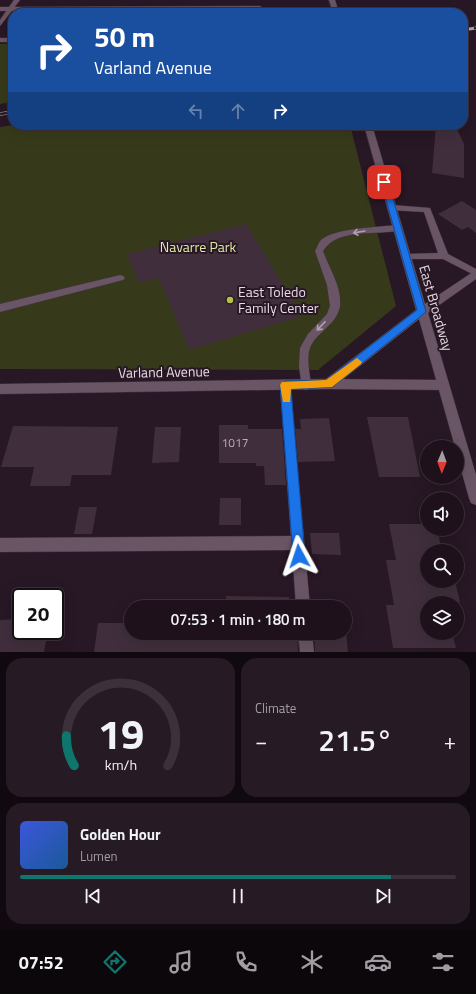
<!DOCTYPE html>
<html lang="en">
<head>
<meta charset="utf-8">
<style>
	:root { --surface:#1e111c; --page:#261a25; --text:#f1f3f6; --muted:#a19da3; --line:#3c313b; --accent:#0f766e }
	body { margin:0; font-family:"Titillium Web",sans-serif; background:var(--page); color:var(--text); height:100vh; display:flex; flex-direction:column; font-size:15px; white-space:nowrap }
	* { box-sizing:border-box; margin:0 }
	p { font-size:13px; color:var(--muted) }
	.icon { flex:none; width:22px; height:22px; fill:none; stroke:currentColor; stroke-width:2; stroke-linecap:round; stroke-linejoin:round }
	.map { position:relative; height:652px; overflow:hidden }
	.sheet { display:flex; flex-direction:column; gap:6px; padding:6px; background:#10090f; flex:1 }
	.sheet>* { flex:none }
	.guide { position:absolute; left:8px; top:8px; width:460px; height:122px; border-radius:16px; box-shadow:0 4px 16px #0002,0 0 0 1px var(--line); background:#1a4fa0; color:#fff; overflow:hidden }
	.needle { width:26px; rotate:181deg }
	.fabs { position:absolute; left:420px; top:440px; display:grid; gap:8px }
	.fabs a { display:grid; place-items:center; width:44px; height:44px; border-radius:50%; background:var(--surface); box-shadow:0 4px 16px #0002,0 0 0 1px var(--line); font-size:20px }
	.speed { position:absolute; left:12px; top:588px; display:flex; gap:8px; font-size:20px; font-weight:700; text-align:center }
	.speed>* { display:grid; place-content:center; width:52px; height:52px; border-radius:50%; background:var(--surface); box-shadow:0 4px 16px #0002,0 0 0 1px var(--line); line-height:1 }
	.speed .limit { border:2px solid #111; border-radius:6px; background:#fff; color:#111 }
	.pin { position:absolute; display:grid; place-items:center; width:34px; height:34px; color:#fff; margin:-17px; border-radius:8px; box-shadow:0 2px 6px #0006 }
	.me { position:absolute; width:44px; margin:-22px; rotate:355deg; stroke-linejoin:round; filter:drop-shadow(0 0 3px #0008) }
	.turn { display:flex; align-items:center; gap:14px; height:84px; padding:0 20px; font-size:18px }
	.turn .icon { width:52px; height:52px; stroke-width:2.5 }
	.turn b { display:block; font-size:28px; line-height:34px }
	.lanes { display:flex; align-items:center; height:38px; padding:0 20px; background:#0003; justify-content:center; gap:20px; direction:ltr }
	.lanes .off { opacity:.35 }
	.big { font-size:30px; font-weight:600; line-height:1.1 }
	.sheet .card { flex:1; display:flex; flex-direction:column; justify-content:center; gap:6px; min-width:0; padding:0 14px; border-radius:16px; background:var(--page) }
	.sheet .dial { align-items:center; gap:0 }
	.dial svg { height:104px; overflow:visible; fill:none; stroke:var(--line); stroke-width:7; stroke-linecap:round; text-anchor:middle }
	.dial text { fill:var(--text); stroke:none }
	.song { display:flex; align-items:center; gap:12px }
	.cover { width:48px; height:48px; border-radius:6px; background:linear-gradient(135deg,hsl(230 70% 55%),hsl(210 70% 35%)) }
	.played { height:4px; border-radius:2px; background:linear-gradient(90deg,var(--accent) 85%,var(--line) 85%) }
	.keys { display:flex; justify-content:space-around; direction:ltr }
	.heat { display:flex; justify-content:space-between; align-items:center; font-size:22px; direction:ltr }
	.sheet .tiles { flex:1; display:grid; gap:6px; grid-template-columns:1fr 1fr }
	.card:last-child { grid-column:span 2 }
	.trip { position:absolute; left:124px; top:600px; width:228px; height:40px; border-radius:20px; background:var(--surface); box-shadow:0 4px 16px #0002,0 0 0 1px var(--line); font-weight:600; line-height:40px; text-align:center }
	.dock { display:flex; height:64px; justify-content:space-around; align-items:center; background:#0c070b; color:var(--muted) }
	.dock .icon { width:28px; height:28px }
	.dock .selected { color:var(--accent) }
	.dock b { font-size:18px; color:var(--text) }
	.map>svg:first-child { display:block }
	.green { fill:#373a1a }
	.building { fill:#402e3c }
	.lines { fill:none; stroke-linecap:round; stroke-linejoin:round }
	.service-casing { stroke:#40323d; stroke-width:1 }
	.minor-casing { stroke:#40323d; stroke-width:1 }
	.tertiary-casing { stroke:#40323d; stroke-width:1 }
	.service { fill:#695565; fill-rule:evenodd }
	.minor { fill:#695565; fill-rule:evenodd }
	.tertiary { fill:#695565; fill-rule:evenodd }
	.rail-far1-casing { stroke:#b4a7b1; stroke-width:3 }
	.rail-casing { stroke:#b4a7b1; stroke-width:3.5 }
	.rail-far1 { stroke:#281725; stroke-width:2; stroke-dasharray:5.5; stroke-linecap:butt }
	.rail { stroke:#281725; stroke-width:2.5; stroke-dasharray:7; stroke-linecap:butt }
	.oneway { stroke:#ae9eaa }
	.route { fill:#1a73e8; stroke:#114b97 }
	.slow { fill:#f59e0b }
	.poi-dot { fill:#b7c148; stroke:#281725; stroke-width:1.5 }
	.labels { text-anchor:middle; stroke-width:4; stroke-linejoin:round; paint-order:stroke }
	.number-label { font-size:12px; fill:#bcafb9 }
	.park-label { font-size:14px; fill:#dfe7a6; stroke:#281725 }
	.poi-label { font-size:14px; fill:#e6dae3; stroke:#281725; text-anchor:start }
	.street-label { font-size:14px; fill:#e6dae3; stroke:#281725 }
</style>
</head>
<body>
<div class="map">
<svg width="476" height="652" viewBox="0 0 476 652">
	<rect width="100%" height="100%" fill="#281725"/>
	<g class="green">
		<polygon points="0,44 13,44 13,102 0,104"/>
		<polygon points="13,125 350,125 396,306 318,370 0,369 0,127"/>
	</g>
	<g class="building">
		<polygon points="436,125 455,125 464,144 464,178 432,173"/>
		<polygon points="462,201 476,210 476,233 468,227 462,230 438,214"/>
		<polygon points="246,224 302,316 189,350 159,278 139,283 127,254"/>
		<polygon points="367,417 408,417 420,477 379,477"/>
		<polygon points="329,418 335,461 298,462 295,429 301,429 300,419"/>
		<polygon points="219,425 248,425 248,429 282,429 286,485 265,485 264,466 256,466 256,463 219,463"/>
		<polygon points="13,426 118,427 111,475 72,475 70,486 30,486 34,467 1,467"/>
		<polygon points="155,427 181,427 179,462 152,463"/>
		<polygon points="220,498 241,498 241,525 219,525"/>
		<polygon points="79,507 97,507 92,534 74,534"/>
		<polygon points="389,524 427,524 427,529 437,529 442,551 427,551 427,581 455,581 460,602 427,602 427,633 452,633 456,648 393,648 386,605 394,605 386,560 396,560"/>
		<polygon points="310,533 339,533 341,555 312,554"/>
		<polygon points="226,596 289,597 290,603 294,603 294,607 226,607"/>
		<polygon points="311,604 343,604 344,607 311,607"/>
		<polygon points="21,619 21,631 48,631 44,652 0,652 0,620"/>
		<polygon points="345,621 348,652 315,652 314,633 345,633"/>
		<polygon points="98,623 131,623 131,633 297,633 298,652 94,652"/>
	</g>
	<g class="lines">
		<g class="service-casing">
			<g id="service">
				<polygon points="0,7 260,6 263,8 260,10 0,11"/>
				<polygon points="392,205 430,208 448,254 476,269 476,276 443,259 403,259 402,257 406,254 438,253 424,212 389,210 388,208"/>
				<path d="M 398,225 L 401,226 L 401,230 C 378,236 337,227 323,251 C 329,268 342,287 340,306 C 337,325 316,332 310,348 C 306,359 310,374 311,385 L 310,388 L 306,390 L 302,388 L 299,366 L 300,348 L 308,334 L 327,314 L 330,306 L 327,285 L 315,251 C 317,248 318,243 321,240 C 334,228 380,227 398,225 Z"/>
				<polygon points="120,275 123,276 125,278 123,280 0,312 0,304"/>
				<polygon points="285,380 289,382 290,385 310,607 296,607 292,550 0,552 0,538 291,536 280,385 281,382"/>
				<polygon points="298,633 312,633 314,652 300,652"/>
			</g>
		</g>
		<g class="minor-casing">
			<g id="minor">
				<polygon points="14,0 20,0 0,26 0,20"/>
				<rect x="0" y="38" width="13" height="4"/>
				<polygon points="328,379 443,380 447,381 449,385 447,389 443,390 328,389 324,388 322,384 324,380"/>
			</g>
		</g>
		<g class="tertiary-casing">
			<g id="tertiary">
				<polygon points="329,0 335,0 339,13 333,13"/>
				<polygon points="364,125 372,125 425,304 476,270 476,279 428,313 476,475 476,505 471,503 469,498 457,455 457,447 455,447 419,319 332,388 328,389 0,394 0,384 326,379 416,310"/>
			</g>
		</g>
		<use href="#service" class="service"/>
		<use href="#minor" class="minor"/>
		<use href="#tertiary" class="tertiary"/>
		<g class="rail-far1-casing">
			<polyline id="rail-far1" points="463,30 476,28"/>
		</g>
		<g class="rail-casing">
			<polyline id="rail" points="0,114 13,112"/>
		</g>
		<use href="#rail-far1" class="rail-far1"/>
		<use href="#rail" class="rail"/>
	</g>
	<defs><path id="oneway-shaft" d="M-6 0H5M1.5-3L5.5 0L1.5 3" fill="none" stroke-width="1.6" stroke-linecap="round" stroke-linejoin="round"/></defs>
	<g class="oneway">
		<use href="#oneway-shaft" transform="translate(359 232) rotate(170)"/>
		<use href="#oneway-shaft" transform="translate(321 326) rotate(133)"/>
	</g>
	<polygon class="route" points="382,180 388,182 426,312 332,387 291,389 305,556 303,560 299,562 295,560 293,556 280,385 285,381 326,380 417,310 381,182"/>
	<polygon class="slow" points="357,358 362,362 361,364 332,387 291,389 290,402 283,402 280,385 282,382 326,380"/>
	<circle class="poi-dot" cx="230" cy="300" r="4"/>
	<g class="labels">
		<g class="number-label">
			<text x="235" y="447">1017</text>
		</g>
		<g class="park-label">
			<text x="198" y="252">Navarre Park</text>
		</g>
		<g class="poi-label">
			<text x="238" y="297">East Toledo<tspan x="238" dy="16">Family Center</tspan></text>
		</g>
		<g class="street-label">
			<text transform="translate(436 308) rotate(74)" y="5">East Broadway</text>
			<text transform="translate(164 372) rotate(-1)" y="5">Varland Avenue</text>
		</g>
	</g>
</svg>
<div class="fabs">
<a><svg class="needle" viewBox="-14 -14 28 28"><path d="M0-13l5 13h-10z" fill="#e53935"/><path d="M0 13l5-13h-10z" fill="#a19da3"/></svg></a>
<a><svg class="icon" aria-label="sound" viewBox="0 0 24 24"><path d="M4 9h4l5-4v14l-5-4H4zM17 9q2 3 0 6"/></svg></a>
<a><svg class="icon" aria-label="search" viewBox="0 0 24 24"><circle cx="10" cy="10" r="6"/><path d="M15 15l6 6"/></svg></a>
<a><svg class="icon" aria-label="layers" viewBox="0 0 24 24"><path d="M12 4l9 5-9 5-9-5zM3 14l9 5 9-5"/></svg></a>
</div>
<div class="speed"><div class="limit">20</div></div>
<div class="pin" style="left:384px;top:182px;background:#d93025"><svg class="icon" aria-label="arrive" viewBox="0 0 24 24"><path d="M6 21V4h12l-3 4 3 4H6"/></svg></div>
<svg class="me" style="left:299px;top:556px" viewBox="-20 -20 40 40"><path d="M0-17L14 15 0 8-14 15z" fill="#1a73e8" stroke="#fff" stroke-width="4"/></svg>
<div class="trip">07:53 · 1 min · 180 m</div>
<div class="guide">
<div class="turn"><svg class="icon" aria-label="right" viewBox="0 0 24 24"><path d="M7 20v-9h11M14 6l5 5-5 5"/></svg><div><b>50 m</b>Varland Avenue</div></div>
<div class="lanes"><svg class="icon off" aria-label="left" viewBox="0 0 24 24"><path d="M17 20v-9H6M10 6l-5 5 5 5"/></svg><svg class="icon off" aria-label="ahead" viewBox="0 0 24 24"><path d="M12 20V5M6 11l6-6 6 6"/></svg><svg class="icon" aria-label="right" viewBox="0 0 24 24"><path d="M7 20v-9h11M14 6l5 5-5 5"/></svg></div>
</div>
</div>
<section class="sheet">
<div class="tiles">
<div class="card dial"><svg viewBox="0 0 100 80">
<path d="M14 69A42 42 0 1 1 86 69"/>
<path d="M14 69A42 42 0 0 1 8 46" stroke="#0f766e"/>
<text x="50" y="56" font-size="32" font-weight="700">19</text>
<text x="50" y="72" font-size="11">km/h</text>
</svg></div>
<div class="card"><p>Climate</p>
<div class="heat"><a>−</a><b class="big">21.5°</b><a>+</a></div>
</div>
<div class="card">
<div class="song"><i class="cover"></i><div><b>Golden Hour</b><p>Lumen</p></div></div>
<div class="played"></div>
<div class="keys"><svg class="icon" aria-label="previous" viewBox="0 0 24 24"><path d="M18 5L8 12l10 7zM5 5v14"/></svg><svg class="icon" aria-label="pause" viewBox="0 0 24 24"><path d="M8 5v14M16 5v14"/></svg><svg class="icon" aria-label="next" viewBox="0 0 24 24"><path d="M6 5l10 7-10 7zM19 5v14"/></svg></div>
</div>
</div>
</section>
<nav class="dock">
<b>07:52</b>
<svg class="icon selected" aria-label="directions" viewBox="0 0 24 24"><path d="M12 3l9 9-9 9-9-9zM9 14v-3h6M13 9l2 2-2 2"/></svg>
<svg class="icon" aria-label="music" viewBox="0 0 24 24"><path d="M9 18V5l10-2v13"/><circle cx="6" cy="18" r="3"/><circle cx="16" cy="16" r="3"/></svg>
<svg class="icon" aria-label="phone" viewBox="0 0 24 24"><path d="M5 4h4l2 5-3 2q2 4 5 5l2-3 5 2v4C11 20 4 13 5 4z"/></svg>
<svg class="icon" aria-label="climate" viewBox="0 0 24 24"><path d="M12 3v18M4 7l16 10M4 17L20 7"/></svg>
<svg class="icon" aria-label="car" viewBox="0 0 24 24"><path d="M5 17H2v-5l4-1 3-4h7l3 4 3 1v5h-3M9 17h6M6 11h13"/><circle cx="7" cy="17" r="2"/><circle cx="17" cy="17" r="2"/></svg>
<svg class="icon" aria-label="filters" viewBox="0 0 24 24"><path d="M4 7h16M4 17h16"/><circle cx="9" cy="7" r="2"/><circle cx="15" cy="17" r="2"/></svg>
</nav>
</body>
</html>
